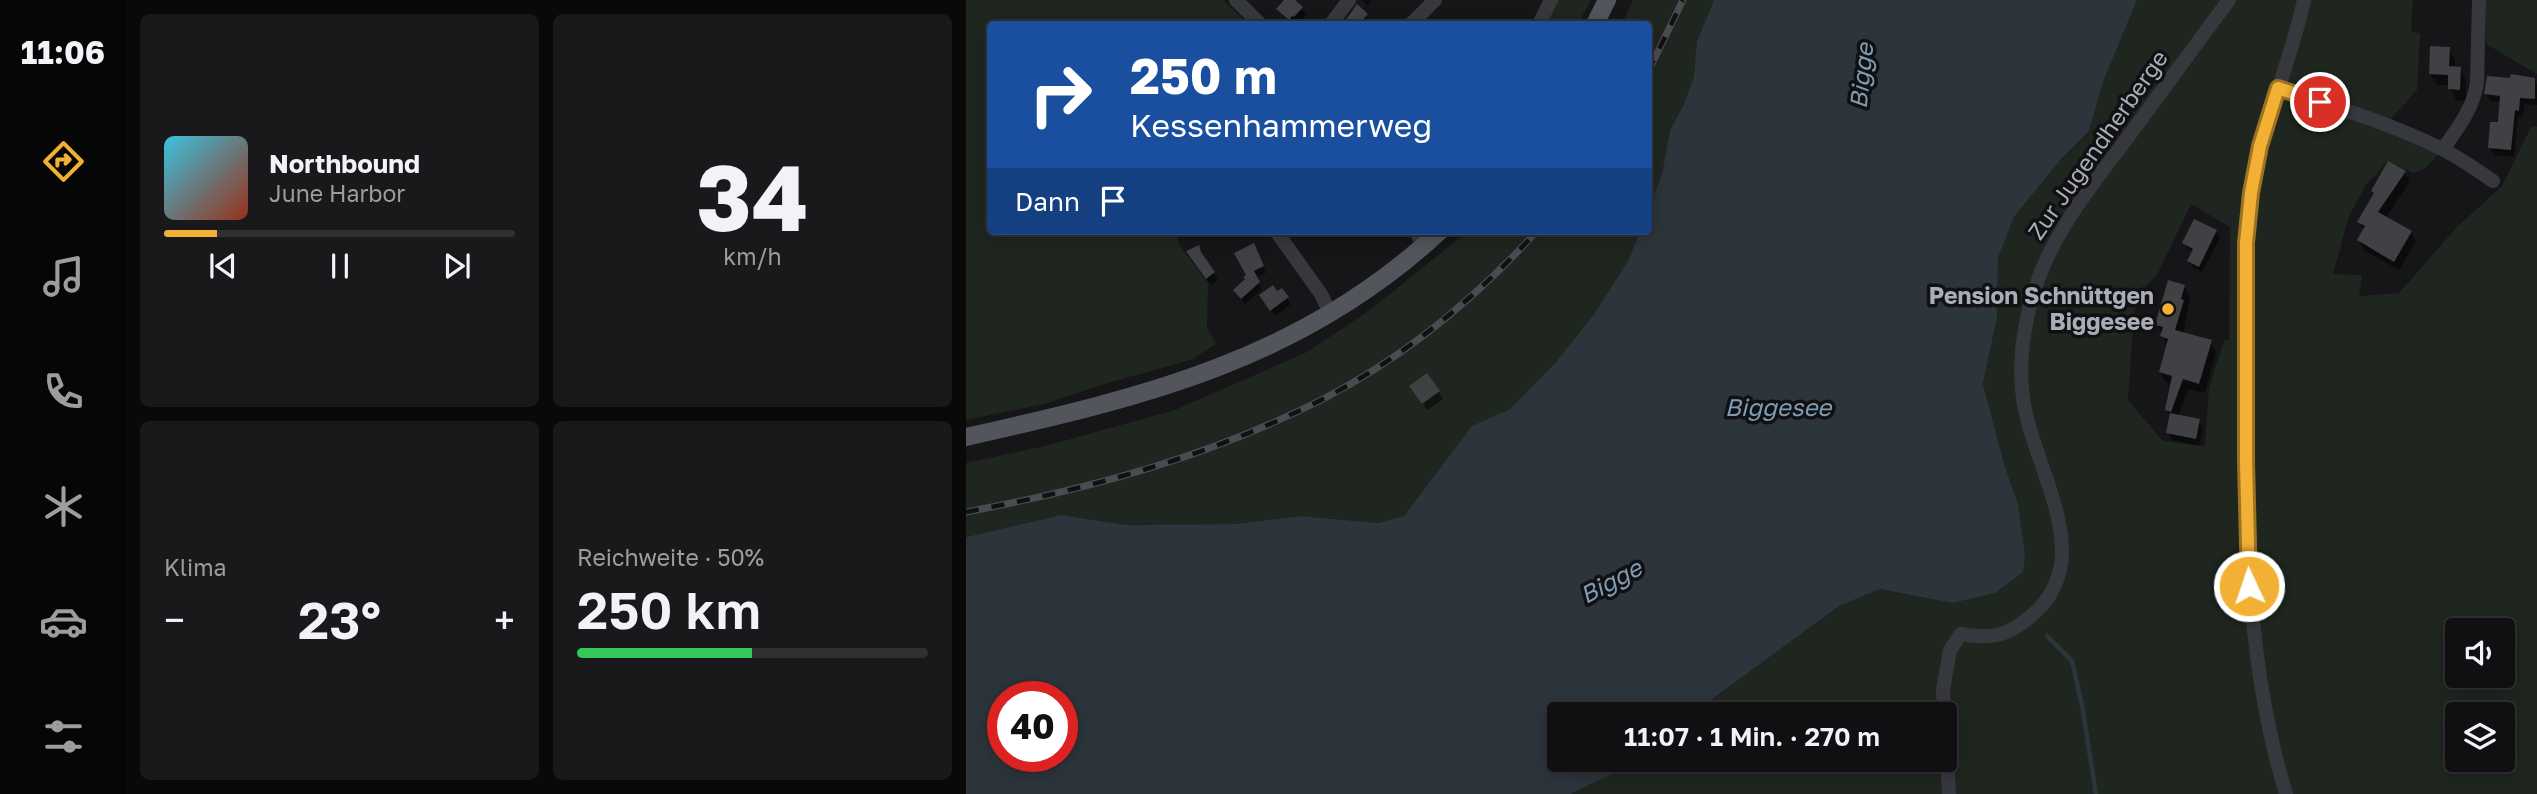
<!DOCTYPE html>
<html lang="de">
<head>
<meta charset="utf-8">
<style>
	:root { --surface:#101012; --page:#19191b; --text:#f1f3f6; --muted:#9c9d9f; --line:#303032; --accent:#f2b134 }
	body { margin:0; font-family:"Golos Text",sans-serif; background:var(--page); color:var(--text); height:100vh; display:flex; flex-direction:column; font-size:26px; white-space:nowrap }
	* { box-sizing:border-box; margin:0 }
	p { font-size:23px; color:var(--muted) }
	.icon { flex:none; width:38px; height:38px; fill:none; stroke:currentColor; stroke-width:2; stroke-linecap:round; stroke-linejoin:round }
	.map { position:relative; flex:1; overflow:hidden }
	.details { display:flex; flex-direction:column; gap:14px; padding:14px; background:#09090a; width:840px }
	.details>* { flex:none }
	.top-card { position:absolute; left:21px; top:21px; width:665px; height:214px; border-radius:7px; box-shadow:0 4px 18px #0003,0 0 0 2px var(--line); background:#1a4fa0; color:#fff; overflow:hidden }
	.buttons { position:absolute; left:1479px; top:618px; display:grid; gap:14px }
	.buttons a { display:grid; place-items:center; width:70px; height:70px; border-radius:7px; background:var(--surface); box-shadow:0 4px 18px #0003,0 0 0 2px var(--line); font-size:35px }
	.speed { position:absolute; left:21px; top:681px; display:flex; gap:14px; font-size:35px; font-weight:700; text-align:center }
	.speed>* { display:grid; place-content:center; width:91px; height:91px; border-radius:50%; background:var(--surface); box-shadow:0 4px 18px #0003,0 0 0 2px var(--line); line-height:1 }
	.speed .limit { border:10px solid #d22; background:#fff; color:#111 }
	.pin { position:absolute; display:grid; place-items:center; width:60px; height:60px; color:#fff; margin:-30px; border:4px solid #fff; border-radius:50%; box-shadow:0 2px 7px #0007 }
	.me { position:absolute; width:77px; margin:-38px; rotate:357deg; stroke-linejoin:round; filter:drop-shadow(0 0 5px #0008) }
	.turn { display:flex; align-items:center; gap:24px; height:147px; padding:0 28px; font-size:32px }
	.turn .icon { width:91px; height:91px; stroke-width:2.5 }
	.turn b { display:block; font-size:49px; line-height:60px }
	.then { display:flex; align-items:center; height:66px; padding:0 28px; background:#0003; gap:14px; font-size:26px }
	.big { font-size:52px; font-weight:600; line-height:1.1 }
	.details .card { flex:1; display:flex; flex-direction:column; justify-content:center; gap:10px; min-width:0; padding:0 24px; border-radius:10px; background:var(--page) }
	.details .dial { align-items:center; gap:0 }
	.dial b { font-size:91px; line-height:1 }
	.song { display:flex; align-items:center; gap:21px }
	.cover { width:84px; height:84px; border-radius:10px; background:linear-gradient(135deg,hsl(190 70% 55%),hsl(10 70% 35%)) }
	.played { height:7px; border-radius:4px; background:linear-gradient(90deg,var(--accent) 15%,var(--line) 15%) }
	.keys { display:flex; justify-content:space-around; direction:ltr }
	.heat { display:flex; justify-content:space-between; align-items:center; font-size:38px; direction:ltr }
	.charge { height:10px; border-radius:5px; background:linear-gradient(90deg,#34c759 50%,var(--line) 0) }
	.details .tiles { flex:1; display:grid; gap:14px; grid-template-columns:repeat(2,1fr) }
	.trip { position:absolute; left:581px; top:702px; width:410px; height:70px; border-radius:7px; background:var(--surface); box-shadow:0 4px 18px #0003,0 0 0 2px var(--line); font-weight:600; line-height:70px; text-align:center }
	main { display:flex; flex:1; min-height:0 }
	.dock { display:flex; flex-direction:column; width:126px; justify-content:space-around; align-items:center; background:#060607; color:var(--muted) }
	.dock .icon { width:49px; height:49px }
	.dock .selected { color:var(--accent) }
	.dock b { font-size:32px; color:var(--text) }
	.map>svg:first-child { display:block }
	.green { fill:#1e261f; fill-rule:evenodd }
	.water { fill:#2c353c; fill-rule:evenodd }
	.shadow { fill:#0007 }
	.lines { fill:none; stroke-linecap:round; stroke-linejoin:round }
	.stream { stroke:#2c353c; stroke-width:4.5 }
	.building { fill:#404145 }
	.minor { stroke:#37383d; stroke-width:14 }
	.major { stroke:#53555c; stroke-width:18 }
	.rail-casing { stroke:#4a4c52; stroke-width:7 }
	.rail { stroke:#111113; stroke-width:4.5; stroke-dasharray:13; stroke-linecap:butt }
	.route-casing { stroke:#9d7322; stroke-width:18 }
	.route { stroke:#f2b134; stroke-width:12 }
	.poi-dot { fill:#f2b134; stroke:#111113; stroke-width:2.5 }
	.labels { text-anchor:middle; stroke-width:7; stroke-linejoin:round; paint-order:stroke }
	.street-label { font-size:23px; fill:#a8adb8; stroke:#111113 }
	.poi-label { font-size:23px; font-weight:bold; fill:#a8adb8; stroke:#111113; text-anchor:end }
	.water-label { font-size:24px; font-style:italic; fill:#7f9bb3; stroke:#111113 }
</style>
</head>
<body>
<main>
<nav class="dock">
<b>11:06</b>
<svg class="icon selected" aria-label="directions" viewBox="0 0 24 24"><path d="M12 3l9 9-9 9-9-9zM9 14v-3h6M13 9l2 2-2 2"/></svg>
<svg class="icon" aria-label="music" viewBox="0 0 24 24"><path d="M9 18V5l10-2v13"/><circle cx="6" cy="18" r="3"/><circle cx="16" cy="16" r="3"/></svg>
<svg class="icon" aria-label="phone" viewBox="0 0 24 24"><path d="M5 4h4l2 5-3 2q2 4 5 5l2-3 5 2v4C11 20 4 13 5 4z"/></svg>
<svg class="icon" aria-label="climate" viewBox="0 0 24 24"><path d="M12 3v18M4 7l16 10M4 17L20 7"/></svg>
<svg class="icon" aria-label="car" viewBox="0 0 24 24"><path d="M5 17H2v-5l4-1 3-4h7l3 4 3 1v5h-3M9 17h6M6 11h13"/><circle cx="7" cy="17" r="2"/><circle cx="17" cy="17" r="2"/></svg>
<svg class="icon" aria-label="filters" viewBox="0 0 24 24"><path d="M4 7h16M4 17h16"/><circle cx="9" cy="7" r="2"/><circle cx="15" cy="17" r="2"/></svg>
</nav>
<section class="details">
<div class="tiles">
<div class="card">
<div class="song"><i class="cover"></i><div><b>Northbound</b><p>June Harbor</p></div></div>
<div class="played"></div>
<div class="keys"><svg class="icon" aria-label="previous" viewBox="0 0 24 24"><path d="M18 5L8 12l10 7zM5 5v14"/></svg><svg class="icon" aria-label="pause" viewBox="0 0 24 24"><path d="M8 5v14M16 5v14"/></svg><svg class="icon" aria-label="next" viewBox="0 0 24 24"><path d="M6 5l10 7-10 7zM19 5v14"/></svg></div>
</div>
<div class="card dial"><b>34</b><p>km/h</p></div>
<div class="card"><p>Klima</p>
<div class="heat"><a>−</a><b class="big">23°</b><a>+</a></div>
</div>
<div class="card"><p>Reichweite · 50%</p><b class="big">250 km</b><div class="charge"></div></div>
</div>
</section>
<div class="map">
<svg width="1571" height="794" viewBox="0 0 1571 794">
	<rect width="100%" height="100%" fill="#161618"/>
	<g class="green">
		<polygon points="0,0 257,0 282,24 24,24 24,231 213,231 212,243 242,283 241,327 250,344 225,360 145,382 78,404 0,420"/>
		<polygon points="592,0 625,0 612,24 580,24"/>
		<polygon points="667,0 748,0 731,41 729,77 717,106 704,130 696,174 683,208 682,24 656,24"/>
		<path d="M 1171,0 L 1447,0 L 1445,32 L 1454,33 L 1451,90 L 1420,124 L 1477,149 L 1460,168 L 1447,173 L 1422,161 L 1400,185 L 1383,216 L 1367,274 L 1396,275 L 1393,296 L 1433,293 L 1492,226 L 1536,186 L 1565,127 L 1571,127 L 1571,794 L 605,794 L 644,775 L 665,760 L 978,760 L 978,714 L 726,714 L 873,606 L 914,589 L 986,603 L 1052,504 L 1039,467 L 1017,384 L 1031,317 L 1032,258 L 1048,217 L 1095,159 L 1123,131 L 1137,82 ZM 1225,204 L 1264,227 L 1263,340 L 1258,340 L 1243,388 L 1239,446 L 1197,441 L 1162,400 L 1168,314 L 1174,292 L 1191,275 ZM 1491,630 L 1536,630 L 1536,676 L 1491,676 ZM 1491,714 L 1536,714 L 1536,760 L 1491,760 Z"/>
		<polygon points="1520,0 1571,0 1571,74 1520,44"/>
		<polygon points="502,231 674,231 663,259 629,313 590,362 544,409 506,427 438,516 412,523 334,516 268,524 160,525 95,515 0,537 0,463 83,445 209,410 341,352 400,313"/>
	</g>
	<path class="water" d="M 748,0 L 1171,0 L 1137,82 L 1123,131 L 1095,159 L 1048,217 L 1032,258 L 1031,317 L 1017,384 L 1039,467 L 1052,504 L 1059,556 L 1057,572 L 1029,593 L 986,603 L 914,589 L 873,606 L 726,714 L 593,714 L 593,760 L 665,760 L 644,775 L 605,794 L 0,794 L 0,537 L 95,515 L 160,525 L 268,524 L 334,516 L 412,523 L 438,516 L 506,426 L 544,409 L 590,362 L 629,313 L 663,259 L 674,231 L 682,231 L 683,208 L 696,174 L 704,130 L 717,106 L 728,77 L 731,41 ZM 37,696 L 96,696 L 96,756 L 37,756 Z"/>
	<g class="shadow">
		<polygon points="320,0 327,0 340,15 333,23 330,21 326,24 312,10"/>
		<polygon points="396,0 406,0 401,6"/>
		<polygon points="392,7 405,22 403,24 379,24"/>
		<polygon points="1483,49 1489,60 1489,68 1494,69 1500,80 1500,101 1490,100 1483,85 1471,85 1464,74"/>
		<polygon points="1568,80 1571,85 1571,105 1558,104 1557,117 1552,117 1548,157 1528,155 1524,148 1533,124 1535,102 1524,101 1520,94"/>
		<polygon points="1438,172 1444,181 1420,218 1445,232 1450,242 1433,270 1398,250 1393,240 1398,230 1393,222 1409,195 1407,191"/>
		<polygon points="1250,232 1254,238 1236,272 1227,267 1223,261 1228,252 1222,249 1218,243"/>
		<polygon points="232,247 252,280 245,285 226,259"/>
		<polygon points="291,250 300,273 290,278 296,289 279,304 269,290 281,280"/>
		<polygon points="1218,286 1224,297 1217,334 1244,342 1250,352 1239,393 1222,389 1212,417 1233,421 1237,428 1233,446 1206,440 1202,433 1205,417 1201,410 1206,384 1200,382 1194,372 1202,346 1191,324"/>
		<polygon points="316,290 325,304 309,316 299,301"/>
		<polygon points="473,392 477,399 461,410 450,393"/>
	</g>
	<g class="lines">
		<polyline class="stream" points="1081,636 1106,661 1116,705 1130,794"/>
	</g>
	<g class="building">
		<polygon points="318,0 329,0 337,7 328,17 326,16 323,20 310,9"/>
		<polygon points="391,4 402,14 393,24 377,24"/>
		<polygon points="1464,46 1484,47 1483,66 1495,67 1494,90 1482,89 1482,75 1463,74"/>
		<polygon points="1545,74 1569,78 1569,99 1554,98 1553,111 1549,110 1545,150 1522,148 1524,122 1532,122 1534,96 1518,94 1521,76 1544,78"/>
		<polygon points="1422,161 1440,171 1412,212 1446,231 1428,262 1391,240 1399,226 1391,222 1408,193 1405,191"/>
		<polygon points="1228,219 1251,230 1233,267 1221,261 1227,249 1216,243"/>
		<polygon points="288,243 298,266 288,271 294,282 275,299 267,290 279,279 277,277 280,275 268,253"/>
		<polygon points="233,245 235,252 249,272 240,279 220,251"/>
		<polygon points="1202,280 1219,285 1215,299 1218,300 1209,330 1246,340 1233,384 1217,379 1205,412 1199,410 1206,376 1193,372 1202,339 1194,336 1197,327 1189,325"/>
		<polygon points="307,285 311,291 316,288 323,297 304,311 293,295"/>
		<polygon points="461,373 474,391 456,404 443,386"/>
		<polygon points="1204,413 1234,419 1230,439 1200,433"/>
	</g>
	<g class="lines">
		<g class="minor">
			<polyline points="270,0 294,24"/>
			<polyline points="365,24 383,0"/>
			<polyline points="445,24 469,0"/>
			<polyline points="573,24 585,0"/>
			<path d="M 1312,88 C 1367,106 1424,123 1476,149 C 1494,158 1511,170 1527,181"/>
			<path d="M 1477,149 C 1492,128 1507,109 1511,83 L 1513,0"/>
			<polyline points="310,231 355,294 364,313"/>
			<polyline points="450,231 457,246"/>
			<path d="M 983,794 L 977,690 L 984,650 L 995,634 C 1025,639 1040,637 1064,617 C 1138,557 1061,463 1056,389 C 1053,353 1060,314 1072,280 C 1089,231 1125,186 1156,145 C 1192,97 1227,48 1263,0"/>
			<path d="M 1320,794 C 1279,659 1279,519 1280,379 C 1280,318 1277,255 1285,194 C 1294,127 1324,66 1338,0"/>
		</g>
		<g class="major">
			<polyline points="629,24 641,0"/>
			<path d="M 0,437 C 178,397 335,360 474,231"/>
		</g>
		<g class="rail-casing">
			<g id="rail">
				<polyline points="682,72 717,0"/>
				<path d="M 0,512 C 123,489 246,456 359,398 C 438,357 511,297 571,231"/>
			</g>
		</g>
		<use href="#rail" class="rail"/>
	</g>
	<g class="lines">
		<g class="route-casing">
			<polyline id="route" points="1283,586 1280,461 1280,243 1285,193 1294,146 1312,88 1354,102"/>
		</g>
		<use href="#route" class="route"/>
	</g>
	<circle class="poi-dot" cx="1202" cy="309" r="7"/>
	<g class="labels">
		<g class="street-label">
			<text transform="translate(1132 145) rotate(-55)" y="8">Zur Jugendherberge</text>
		</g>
		<g class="poi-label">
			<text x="1188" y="304">Pension Schnüttgen<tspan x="1188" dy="26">Biggesee</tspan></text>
		</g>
		<g class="water-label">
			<text transform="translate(896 76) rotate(-84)" y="8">Bigge</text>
			<text x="812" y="416">Biggesee</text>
			<text transform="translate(645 582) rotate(-28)" y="8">Bigge</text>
		</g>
	</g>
</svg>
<div class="buttons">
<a><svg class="icon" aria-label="sound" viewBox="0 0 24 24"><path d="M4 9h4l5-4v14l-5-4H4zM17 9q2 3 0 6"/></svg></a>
<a><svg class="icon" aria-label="layers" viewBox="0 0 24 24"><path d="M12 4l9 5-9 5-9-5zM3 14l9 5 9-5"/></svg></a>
</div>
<div class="speed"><div class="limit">40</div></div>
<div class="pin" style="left:1354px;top:102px;background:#d93025"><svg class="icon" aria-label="arrive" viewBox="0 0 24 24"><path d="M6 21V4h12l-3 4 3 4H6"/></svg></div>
<svg class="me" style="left:1283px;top:586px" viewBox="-20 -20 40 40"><circle r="17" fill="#f2b134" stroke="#fff" stroke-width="3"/><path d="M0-11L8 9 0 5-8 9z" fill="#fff"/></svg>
<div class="trip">11:07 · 1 Min. · 270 m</div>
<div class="top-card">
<div class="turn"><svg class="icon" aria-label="right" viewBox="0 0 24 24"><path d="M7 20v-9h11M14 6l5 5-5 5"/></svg><div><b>250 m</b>Kessenhammerweg</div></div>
<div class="then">Dann<svg class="icon" aria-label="arrive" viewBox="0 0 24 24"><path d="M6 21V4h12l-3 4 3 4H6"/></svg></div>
</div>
</div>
</main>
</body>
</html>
